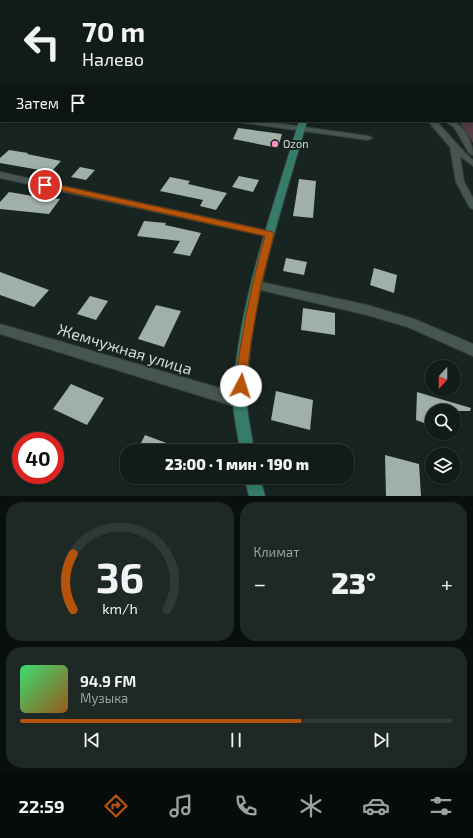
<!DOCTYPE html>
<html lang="ru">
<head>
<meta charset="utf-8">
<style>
	:root { --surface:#111b17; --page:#1e2824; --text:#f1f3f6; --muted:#9ca1a1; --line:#303936; --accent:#b45309 }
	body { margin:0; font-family:"Exo 2",sans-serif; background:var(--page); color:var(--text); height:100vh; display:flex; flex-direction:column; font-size:15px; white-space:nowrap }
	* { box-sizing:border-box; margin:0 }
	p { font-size:13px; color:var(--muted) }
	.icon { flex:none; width:22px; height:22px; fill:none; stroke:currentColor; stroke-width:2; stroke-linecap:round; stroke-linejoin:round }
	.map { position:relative; height:496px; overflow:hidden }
	.sheet { display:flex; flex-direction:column; gap:6px; padding:6px; background:#090f0d; flex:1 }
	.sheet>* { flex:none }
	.banner { position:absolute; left:0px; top:0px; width:473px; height:122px; box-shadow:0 2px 6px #0003,0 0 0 1px var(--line); background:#111b17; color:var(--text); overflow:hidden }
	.needle { width:26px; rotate:201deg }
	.buttons { position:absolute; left:425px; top:360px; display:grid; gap:8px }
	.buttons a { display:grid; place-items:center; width:36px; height:36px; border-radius:50%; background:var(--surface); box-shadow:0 2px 6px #0003,0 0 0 1px var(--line); font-size:20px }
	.speed { position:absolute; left:12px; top:432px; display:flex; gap:8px; font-size:20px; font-weight:700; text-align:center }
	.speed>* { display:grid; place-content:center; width:52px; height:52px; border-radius:50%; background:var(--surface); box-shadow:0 2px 6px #0003,0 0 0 1px var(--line); line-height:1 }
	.speed .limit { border:6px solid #d22; background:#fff; color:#111 }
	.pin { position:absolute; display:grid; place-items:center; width:34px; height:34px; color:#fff; margin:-17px; border:2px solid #fff; border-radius:50%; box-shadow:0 1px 4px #0007 }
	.me { position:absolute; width:44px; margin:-22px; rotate:5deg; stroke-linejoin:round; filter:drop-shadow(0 0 3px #0008) }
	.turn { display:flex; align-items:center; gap:14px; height:84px; padding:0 16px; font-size:18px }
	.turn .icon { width:52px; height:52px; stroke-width:2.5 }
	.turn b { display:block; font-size:28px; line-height:34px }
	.then { display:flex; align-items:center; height:38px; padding:0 16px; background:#0003; gap:8px; font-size:15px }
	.big { font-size:30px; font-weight:800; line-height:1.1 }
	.sheet .tile { flex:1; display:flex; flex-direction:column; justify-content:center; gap:6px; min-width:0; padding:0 14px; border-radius:16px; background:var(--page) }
	.sheet .dial { align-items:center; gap:0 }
	.dial svg { height:104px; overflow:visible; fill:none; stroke:var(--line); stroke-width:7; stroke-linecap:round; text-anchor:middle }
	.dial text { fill:var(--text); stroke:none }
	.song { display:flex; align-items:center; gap:12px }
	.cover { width:48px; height:48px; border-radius:6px; background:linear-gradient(135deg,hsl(140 70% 55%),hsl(30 70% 35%)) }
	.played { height:4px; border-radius:2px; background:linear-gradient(90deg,var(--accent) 65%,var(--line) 65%) }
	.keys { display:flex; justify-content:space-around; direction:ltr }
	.heat { display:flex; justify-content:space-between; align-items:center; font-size:22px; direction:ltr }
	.sheet .tiles { flex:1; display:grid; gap:6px; grid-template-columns:1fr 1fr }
	.tile:last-child { grid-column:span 2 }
	.trip { position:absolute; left:120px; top:444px; width:234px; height:40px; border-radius:16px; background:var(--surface); box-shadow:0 2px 6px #0003,0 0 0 1px var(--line); font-weight:800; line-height:40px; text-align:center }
	.menu { display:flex; height:64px; justify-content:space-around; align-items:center; background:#070b09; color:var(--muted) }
	.menu .icon { width:28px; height:28px }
	.menu .current { color:var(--accent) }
	.menu b { font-size:18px; color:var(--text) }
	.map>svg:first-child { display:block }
	.green { fill:#563d48 }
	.building { fill:#a0b0a9 }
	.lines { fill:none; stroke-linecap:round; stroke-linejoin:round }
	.street-casing { stroke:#343e3a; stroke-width:2 }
	.secondary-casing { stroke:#343e3a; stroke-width:2 }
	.street { fill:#475550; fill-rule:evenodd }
	.secondary { fill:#367c6b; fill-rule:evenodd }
	.route { fill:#b45309; stroke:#753606 }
	.poi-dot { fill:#fb8fc5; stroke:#17241f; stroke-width:1.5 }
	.labels { text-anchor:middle; stroke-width:4; stroke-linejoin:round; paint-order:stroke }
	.far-poi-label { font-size:11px; fill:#d1d9d5; stroke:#17241f; text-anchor:start }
	.near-street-label { font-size:16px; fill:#d1d9d5; stroke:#17241f }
</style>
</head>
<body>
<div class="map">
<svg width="473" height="496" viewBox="0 0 473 496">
	<rect width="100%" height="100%" fill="#17241f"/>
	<polygon class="green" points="472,9 473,9 473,143 459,121 472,121"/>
	<g class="building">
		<polygon points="238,128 253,130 282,134 278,148 233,139"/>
		<polygon points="9,150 28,153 27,154 61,161 51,172 0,163 0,158"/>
		<polygon points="80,167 95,170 86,180 71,177"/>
		<polygon points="239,176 259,180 253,192 232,187"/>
		<polygon points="170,177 190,181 188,184 227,193 216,210 200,206 203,200 160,191"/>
		<polygon points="299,179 316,181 313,218 293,216"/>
		<polygon points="9,192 39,197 60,199 49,214 0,209 0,202"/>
		<polygon points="144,221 166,223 165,225 201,233 190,256 173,253 180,241 137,236"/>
		<polygon points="286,258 307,262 304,275 283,271"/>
		<polygon points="374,268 397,275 394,293 370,285"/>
		<polygon points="0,272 49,290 34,307 0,295"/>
		<polygon points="90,296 108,301 96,320 77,314"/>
		<polygon points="156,305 181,311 164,347 138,339"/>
		<polygon points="303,308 335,313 335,335 301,330"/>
		<polygon points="71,384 104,398 87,425 53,409"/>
		<polygon points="276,391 313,400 310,430 271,420"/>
		<polygon points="417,392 471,408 470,411 432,411 432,426 416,420"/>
		<polygon points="145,435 185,450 185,451 137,451"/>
		<polygon points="385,455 419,464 421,496 386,496"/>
	</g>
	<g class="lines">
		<g class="street-casing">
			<g id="street">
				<polygon points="98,0 146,0 145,1"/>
				<rect x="0" y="9" width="1" height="3"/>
				<rect x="0" y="18" width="1" height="2"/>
				<rect x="0" y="51" width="1" height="4"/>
				<rect x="0" y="82" width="1" height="4"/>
				<polygon points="241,121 261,121 368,136 372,138 368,140 245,123"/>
				<path d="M 428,121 L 436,121 C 449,134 459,148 473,160 L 473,166 L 460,156 L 464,182 L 473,198 L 473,209 L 470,208 L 456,182 L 450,147 Z"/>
				<path d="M 444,121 C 448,121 451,121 454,122 C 465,126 473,145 473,155 L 469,153 L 454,127 Z"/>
				<polygon points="0,172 270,231 275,234 270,237 0,178"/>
				<polygon points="256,281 367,305 414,319 473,344 473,356 408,327 367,315 252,288 251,285 252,282"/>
				<polygon points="0,324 240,394 245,396 247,401 245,406 240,408 0,334"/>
			</g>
		</g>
		<g class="secondary-casing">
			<g id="secondary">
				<rect x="302" y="0" width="4" height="1"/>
				<path d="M 299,121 L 307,121 C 282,210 247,307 247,400 C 247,416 252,435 254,451 L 240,451 C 238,434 233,416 233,400 C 237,304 272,212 299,121 Z"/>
				<polygon points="244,477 260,477 265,496 249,496"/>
			</g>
		</g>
		<use href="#street" class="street"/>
		<use href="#secondary" class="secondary"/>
	</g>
	<path class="route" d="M 45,182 L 273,232 L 274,234 L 261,285 L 251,342 L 245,390 L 241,392 L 237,390 L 235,386 C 241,335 251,286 265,236 L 42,186 L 41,185 Z"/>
	<circle class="poi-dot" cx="275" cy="144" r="4"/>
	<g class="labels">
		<g class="far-poi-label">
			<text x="283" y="148">Ozon</text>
		</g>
		<g class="near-street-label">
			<text transform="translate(125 349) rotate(17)" y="6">Жемчужная улица</text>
		</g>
	</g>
</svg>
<div class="buttons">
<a><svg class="needle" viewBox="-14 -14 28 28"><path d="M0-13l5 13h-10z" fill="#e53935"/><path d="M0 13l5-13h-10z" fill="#9ca1a1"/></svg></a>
<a><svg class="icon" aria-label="search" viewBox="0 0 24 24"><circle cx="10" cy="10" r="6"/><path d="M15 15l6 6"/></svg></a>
<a><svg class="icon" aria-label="layers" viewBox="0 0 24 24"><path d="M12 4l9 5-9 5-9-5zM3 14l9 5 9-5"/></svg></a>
</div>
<div class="speed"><div class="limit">40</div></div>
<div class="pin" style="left:45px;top:185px;background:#d93025"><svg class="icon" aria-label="arrive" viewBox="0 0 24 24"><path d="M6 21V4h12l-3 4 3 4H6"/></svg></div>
<svg class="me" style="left:241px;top:386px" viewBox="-20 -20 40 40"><circle r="19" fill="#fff"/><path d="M0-13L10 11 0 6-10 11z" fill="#b45309"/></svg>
<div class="trip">23:00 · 1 мин · 190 m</div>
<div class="banner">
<div class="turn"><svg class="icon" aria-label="left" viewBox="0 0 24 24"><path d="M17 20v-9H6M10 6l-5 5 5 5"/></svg><div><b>70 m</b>Налево</div></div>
<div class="then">Затем<svg class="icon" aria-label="arrive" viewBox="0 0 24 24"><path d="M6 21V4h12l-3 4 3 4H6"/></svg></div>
</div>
</div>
<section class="sheet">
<div class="tiles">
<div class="tile dial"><svg viewBox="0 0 100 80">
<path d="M14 69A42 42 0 1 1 86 69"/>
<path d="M14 69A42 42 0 0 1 14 26" stroke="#b45309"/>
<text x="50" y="56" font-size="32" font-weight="700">36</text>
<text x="50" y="72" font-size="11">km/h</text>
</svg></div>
<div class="tile"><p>Климат</p>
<div class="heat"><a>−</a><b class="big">23°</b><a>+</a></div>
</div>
<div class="tile">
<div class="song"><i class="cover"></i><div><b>94.9 FM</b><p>Музыка</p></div></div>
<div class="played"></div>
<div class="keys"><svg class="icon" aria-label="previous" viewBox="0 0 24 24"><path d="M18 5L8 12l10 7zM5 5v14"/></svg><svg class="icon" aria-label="pause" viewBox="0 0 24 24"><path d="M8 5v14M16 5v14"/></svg><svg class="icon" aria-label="next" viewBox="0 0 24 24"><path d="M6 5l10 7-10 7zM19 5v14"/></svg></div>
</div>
</div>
</section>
<nav class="menu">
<b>22:59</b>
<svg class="icon current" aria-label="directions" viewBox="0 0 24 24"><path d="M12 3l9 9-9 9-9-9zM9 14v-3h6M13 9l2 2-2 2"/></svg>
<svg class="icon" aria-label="music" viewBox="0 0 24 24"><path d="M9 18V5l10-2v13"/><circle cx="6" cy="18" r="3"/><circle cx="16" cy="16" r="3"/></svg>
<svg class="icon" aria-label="phone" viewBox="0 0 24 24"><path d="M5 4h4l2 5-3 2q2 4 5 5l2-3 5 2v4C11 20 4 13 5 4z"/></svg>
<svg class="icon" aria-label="climate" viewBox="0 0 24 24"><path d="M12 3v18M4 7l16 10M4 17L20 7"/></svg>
<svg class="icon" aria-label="car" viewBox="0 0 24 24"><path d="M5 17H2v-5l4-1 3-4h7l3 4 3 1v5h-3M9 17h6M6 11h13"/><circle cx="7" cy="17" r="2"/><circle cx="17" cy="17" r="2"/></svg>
<svg class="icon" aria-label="filters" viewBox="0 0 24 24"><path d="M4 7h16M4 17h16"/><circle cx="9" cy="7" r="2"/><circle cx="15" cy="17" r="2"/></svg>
</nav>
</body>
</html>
